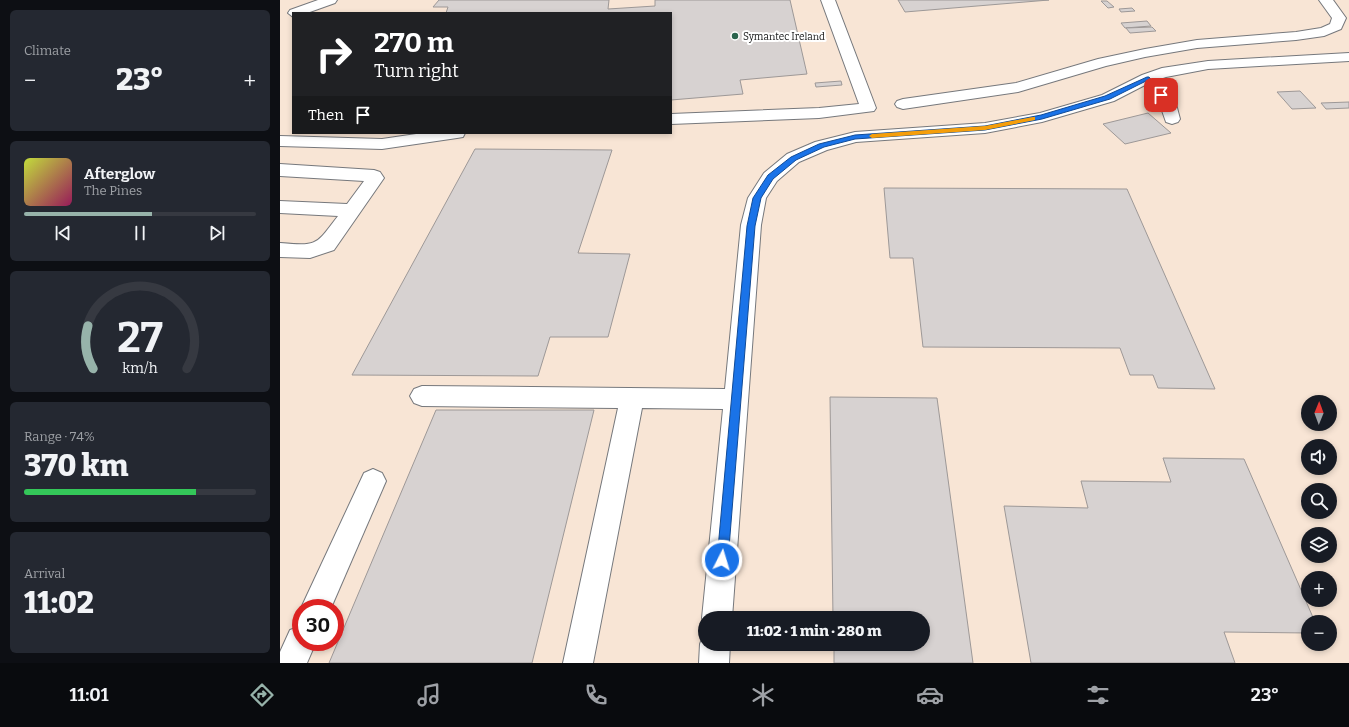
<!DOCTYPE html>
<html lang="en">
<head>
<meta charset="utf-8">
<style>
	:root { --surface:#171b24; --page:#242831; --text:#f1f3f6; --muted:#9ea1a6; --line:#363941; --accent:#97b3aa }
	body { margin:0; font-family:Bitter,serif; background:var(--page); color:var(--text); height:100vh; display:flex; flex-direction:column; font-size:15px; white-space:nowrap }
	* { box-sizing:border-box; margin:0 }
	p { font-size:13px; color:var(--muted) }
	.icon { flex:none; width:22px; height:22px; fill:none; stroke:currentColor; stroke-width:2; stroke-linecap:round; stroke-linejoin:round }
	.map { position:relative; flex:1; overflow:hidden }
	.panel { display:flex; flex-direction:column; gap:10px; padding:10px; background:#0d0f14; width:280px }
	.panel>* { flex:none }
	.hud { position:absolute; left:12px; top:12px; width:380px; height:122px; border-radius:0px; box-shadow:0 2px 6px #0003; background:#202124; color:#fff; overflow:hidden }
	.needle { width:26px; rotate:1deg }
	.buttons { position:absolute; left:1021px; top:395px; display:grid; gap:8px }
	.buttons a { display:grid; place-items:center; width:36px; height:36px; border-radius:50%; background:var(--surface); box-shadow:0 2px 6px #0003; font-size:20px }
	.speed { position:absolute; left:12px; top:599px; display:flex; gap:8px; font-size:20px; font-weight:700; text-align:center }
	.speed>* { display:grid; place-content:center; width:52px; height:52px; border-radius:50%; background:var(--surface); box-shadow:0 2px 6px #0003; line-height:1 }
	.speed .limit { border:6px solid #d22; background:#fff; color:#111 }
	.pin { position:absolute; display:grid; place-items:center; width:34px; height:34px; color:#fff; margin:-17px; border-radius:8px; box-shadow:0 2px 6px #0006 }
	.me { position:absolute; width:44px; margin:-22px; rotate:5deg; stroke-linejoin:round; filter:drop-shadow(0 0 3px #0008) }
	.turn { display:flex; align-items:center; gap:14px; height:84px; padding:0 16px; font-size:18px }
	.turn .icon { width:52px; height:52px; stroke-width:2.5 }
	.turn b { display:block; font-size:28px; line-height:34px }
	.then { display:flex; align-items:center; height:38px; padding:0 16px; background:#0003; gap:8px; font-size:15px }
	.big { font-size:30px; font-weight:800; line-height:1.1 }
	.panel .card { flex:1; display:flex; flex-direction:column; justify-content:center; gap:6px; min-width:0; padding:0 14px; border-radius:6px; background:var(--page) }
	.panel .dial { align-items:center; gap:0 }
	.dial svg { height:104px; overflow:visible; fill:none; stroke:var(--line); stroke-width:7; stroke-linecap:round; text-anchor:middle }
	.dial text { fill:var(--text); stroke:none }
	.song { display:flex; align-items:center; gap:12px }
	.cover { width:48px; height:48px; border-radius:6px; background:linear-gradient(135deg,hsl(70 70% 55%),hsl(330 70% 35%)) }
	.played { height:4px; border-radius:2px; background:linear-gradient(90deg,var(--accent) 55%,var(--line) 55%) }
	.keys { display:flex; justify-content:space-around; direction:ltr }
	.heat { display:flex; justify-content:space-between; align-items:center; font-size:22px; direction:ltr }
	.charge { height:6px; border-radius:3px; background:linear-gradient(90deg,#34c759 74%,var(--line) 0) }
	.trip { position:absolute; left:418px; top:611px; width:232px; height:40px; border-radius:20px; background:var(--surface); box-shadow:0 2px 6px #0003; font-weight:800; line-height:40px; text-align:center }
	.menu { display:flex; height:64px; justify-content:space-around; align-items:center; background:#090b0e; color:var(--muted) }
	.menu .icon { width:28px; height:28px }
	.menu .selected { color:var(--accent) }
	.menu b { font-size:18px; color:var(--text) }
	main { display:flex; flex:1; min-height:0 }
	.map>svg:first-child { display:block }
	.industrial { fill:#f8e5d5; fill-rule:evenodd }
	.building { fill:#d7d2d1; stroke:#9d9897 }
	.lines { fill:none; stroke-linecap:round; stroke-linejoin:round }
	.minor-casing { stroke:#76787c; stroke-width:2 }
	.minor { fill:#fff; fill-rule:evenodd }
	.route { fill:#1a73e8; stroke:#114b97 }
	.slow { fill:#f59e0b }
	.poi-dot { fill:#2a644d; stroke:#fff; stroke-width:1.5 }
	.labels { text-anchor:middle; stroke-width:4; stroke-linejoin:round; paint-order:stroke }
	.far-poi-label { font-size:10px; fill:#0f1011; stroke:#fff; text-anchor:start }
</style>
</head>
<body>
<main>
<section class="panel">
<div class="card"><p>Climate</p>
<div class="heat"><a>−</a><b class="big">23°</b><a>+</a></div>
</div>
<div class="card">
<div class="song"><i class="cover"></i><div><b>Afterglow</b><p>The Pines</p></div></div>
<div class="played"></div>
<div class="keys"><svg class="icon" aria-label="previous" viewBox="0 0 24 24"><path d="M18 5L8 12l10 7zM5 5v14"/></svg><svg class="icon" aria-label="pause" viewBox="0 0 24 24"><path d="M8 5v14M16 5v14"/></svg><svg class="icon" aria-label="next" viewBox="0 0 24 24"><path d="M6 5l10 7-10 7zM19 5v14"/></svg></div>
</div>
<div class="card dial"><svg viewBox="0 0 100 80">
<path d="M14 69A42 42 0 1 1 86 69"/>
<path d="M14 69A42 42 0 0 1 10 36" stroke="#97b3aa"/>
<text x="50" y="56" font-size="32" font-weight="700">27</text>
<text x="50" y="72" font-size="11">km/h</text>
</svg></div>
<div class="card"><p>Range · 74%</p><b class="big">370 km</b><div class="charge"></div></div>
<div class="card"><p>Arrival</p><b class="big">11:02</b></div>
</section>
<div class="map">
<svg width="1069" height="663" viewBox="0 0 1069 663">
	<rect width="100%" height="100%" fill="#f0f3f7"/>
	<path class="industrial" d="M 0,0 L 1069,0 L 1069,663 L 0,663 ZM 13,13 L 391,13 L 391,133 L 13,133 ZM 1028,402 L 1050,402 L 1050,424 L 1028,424 ZM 1028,446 L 1050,446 L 1050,468 L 1028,468 ZM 1028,490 L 1050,490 L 1050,512 L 1028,512 ZM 1028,534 L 1050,534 L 1050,556 L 1028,556 ZM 1028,578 L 1050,578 L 1050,600 L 1028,600 ZM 21,608 L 55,608 L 55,642 L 21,642 ZM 425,618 L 643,618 L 643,644 L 425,644 ZM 1028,622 L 1050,622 L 1050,644 L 1028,644 Z"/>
	<g class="building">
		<polygon points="159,0 329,0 328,9 375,6 375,0 510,0 527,74 460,80 463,94 391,100 391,13 166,13 168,7 153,7"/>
		<polygon points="618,0 769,0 625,12"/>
		<polygon points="821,1 827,1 834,7 828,8"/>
		<polygon points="852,8 855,11 841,12 839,9"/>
		<polygon points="867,21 871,26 845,28 841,23"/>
		<polygon points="872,27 876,31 850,33 846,28"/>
		<polygon points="561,81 562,85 536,87 535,83"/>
		<polygon points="1020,91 1036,108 1012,109 997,92"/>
		<polygon points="1069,102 1069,108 1046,109 1041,103"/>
		<polygon points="868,113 891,133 845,144 823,124"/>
		<polygon points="195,149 332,150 298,253 350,254 328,337 270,337 258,376 72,375"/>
		<polygon points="604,188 847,189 935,389 878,388 873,375 850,375 840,348 643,347 633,258 610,258"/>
		<polygon points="550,397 657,398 693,663 554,663 554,644 643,644 643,618 553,618"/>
		<polygon points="156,410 314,410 252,663 49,663"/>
		<polygon points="883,458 964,459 1035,622 1028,622 1028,633 944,632 955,663 751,663 724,506 808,508 801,481 891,482"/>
	</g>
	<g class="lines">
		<g class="minor-casing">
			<g id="minor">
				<polygon points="38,0 57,0 55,3 27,13 13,13 13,17 8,13 10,10"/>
				<polygon points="541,0 555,0 596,108 594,111 539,118 391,124 391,114 539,108 579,104"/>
				<polygon points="1039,0 1053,0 1066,18 1061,29 1044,36 1016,40 917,48 865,57 826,66 738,92 623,109 617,107 615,104 617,101 623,99 736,83 818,59 865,49 917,40 1016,32 1041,28 1050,24 1052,18"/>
				<polygon points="1069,53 1069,61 928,69 886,77 877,80 896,104 900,119 898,122 892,124 886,122 880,105 865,85 834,101 762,122 705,133 576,142 547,150 519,162 497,181 486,198 481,225 452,618 425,618 425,625 422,618 443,409 362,408 313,663 283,663 338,408 142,406 134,403 130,396 134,389 142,386 445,389 461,225 468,198 484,173 507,154 535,142 575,132 705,123 760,113 822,95 862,75 882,68 928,61"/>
				<polygon points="143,133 185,133 183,137 177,138 102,149 0,146 0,136 102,139"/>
				<path d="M 0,164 L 94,170 L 100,172 L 104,178 L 54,250 L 30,258 L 0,257 L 0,243 C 38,246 35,246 58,216 L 0,213 L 0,201 L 67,204 L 84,181 L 0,176 Z"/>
				<polygon points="93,469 102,473 106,481 51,608 21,608 84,473"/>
				<polygon points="21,626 21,642 36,642 27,663 0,663 0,652 10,630"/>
				<polygon points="424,633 425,644 450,644 449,663 419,663 420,644"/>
			</g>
		</g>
		<use href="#minor" class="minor"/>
	</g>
	<polygon class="route" points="867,77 869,77 883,94 883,97 879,97 866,81 830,99 762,119 705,130 575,139 544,147 516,160 493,179 481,198 475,226 448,560 447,564 442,566 438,564 437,560 467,226 473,198 488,175 511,157 539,144 575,135 705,126 761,115 825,96"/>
	<polygon class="slow" points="753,117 755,117 755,120 705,130 592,138 589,136 592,134 705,126"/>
	<circle class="poi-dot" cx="455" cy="36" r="4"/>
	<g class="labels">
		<g class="far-poi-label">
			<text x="463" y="40">Symantec Ireland</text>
		</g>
	</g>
</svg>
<div class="buttons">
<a><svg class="needle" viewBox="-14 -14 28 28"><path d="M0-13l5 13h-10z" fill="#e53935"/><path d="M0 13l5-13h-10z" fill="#9ea1a6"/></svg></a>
<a><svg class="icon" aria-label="sound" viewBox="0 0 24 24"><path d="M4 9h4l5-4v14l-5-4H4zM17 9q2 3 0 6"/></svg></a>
<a><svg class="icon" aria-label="search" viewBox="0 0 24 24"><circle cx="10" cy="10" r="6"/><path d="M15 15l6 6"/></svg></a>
<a><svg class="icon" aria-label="layers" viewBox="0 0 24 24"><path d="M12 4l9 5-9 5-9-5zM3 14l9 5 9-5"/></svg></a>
<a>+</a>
<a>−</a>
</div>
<div class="speed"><div class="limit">30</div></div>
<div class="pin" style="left:881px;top:95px;background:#d93025"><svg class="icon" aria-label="arrive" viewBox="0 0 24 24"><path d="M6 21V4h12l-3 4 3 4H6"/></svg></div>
<svg class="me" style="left:442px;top:560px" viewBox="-20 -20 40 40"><circle r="17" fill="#1a73e8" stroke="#fff" stroke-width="3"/><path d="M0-11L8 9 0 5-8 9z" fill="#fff"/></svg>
<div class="trip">11:02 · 1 min · 280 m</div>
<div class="hud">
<div class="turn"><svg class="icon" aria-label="right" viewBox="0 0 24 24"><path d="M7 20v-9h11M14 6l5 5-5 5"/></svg><div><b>270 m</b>Turn right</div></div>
<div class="then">Then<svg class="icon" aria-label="arrive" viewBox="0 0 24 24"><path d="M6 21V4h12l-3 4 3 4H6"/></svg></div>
</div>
</div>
</main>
<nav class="menu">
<b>11:01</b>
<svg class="icon selected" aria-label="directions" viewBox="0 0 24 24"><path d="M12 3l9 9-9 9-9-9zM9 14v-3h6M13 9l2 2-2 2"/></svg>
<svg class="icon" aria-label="music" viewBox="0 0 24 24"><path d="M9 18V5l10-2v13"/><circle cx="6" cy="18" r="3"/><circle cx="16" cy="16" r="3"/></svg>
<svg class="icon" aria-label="phone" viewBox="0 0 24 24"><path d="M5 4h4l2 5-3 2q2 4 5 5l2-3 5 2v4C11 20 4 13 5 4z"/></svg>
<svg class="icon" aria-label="climate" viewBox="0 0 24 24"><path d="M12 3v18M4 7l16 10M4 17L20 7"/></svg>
<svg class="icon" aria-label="car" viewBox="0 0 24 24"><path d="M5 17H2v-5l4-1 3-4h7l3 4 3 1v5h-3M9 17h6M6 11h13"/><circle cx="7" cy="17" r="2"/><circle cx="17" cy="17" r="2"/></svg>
<svg class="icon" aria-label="filters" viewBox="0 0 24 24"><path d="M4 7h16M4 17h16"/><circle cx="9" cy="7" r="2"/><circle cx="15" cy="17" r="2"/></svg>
<b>23°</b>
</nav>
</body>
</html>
